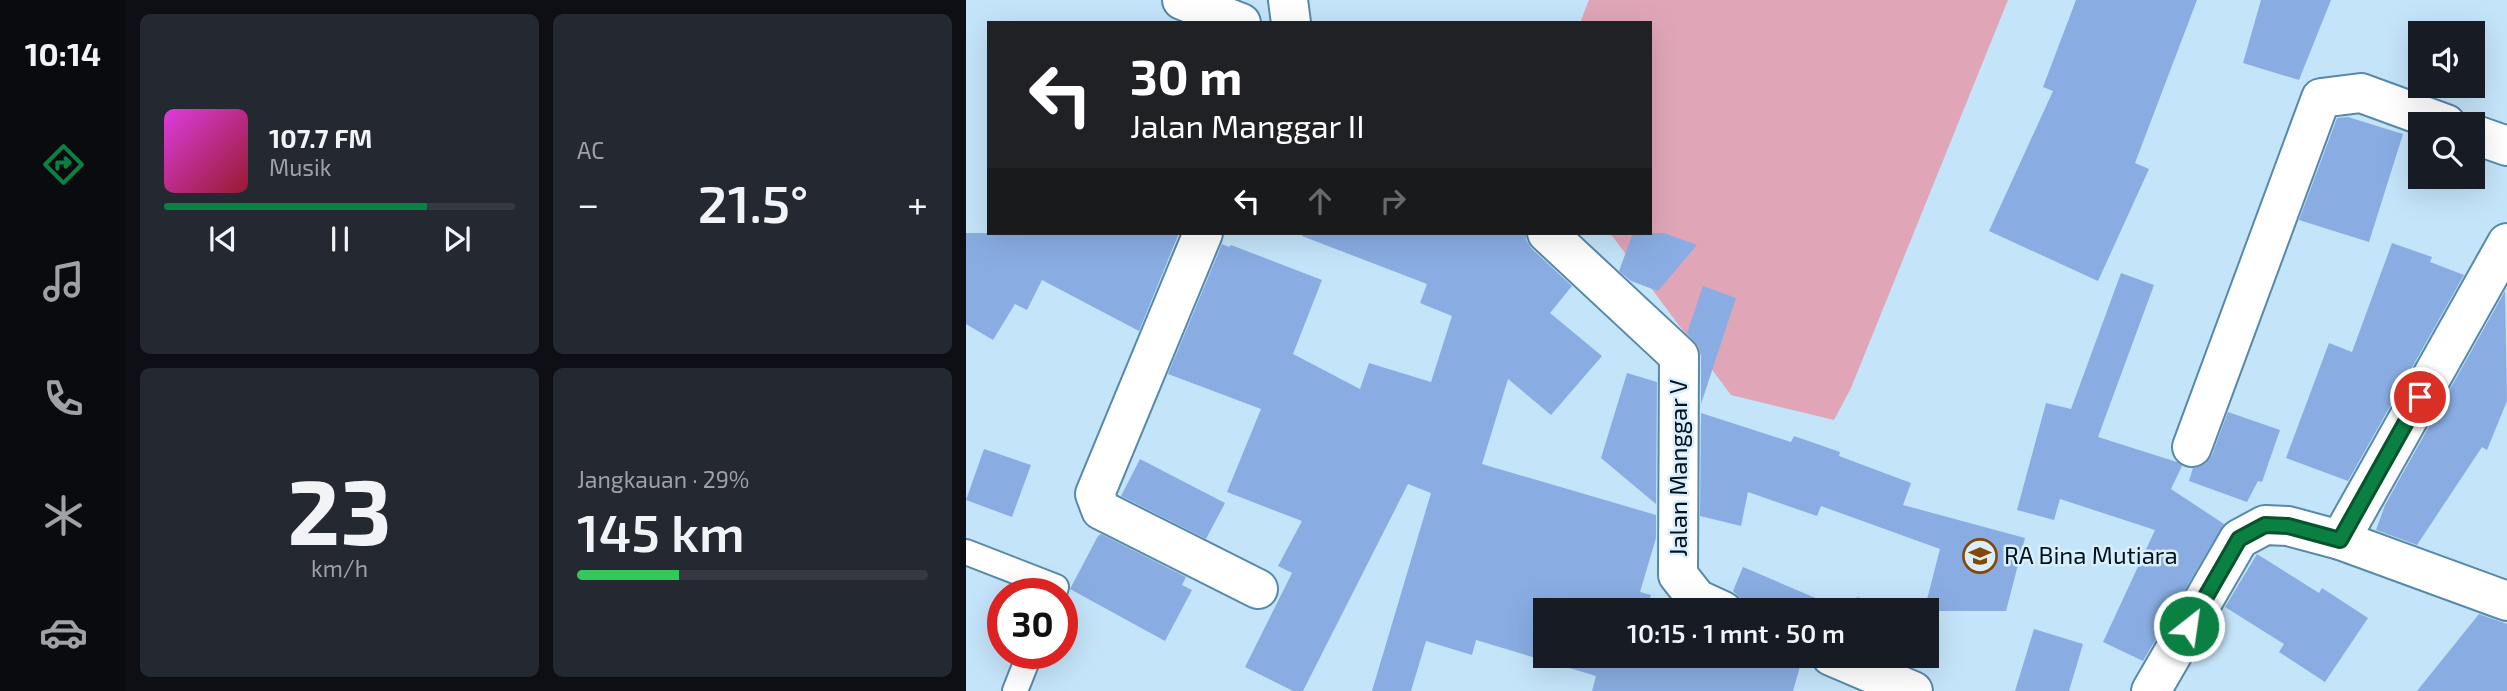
<!DOCTYPE html>
<html lang="id">
<head>
<meta charset="utf-8">
<style>
	:root { --surface:#171b24; --page:#242831; --text:#f1f3f6; --muted:#9ea1a6; --line:#363941; --accent:#0b8043 }
	body { margin:0; font-family:"Exo 2",sans-serif; background:var(--page); color:var(--text); height:100vh; display:flex; flex-direction:column; font-size:26px; white-space:nowrap }
	* { box-sizing:border-box; margin:0 }
	p { font-size:23px; color:var(--muted) }
	.icon { flex:none; width:38px; height:38px; fill:none; stroke:currentColor; stroke-width:2; stroke-linecap:round; stroke-linejoin:round }
	.map { position:relative; flex:1; overflow:hidden }
	.drawer { display:flex; flex-direction:column; gap:14px; padding:14px; background:#0d0f14; width:840px }
	.drawer>* { flex:none }
	.guide { position:absolute; left:21px; top:21px; width:665px; height:214px; border-radius:0px; box-shadow:0 7px 28px #0002; background:#202124; color:#fff; overflow:hidden }
	.fabs { position:absolute; left:1442px; top:21px; display:grid; gap:14px }
	.fabs a { display:grid; place-items:center; width:77px; height:77px; border-radius:0px; background:var(--surface); box-shadow:0 7px 28px #0002; font-size:35px }
	.speed { position:absolute; left:21px; top:578px; display:flex; gap:14px; font-size:35px; font-weight:700; text-align:center }
	.speed>* { display:grid; place-content:center; width:91px; height:91px; border-radius:50%; background:var(--surface); box-shadow:0 7px 28px #0002; line-height:1 }
	.speed .limit { border:10px solid #d22; background:#fff; color:#111 }
	.pin { position:absolute; display:grid; place-items:center; width:60px; height:60px; color:#fff; margin:-30px; border:4px solid #fff; border-radius:50%; box-shadow:0 2px 7px #0007 }
	.me { position:absolute; width:77px; margin:-38px; rotate:30deg; stroke-linejoin:round; filter:drop-shadow(0 0 5px #0008) }
	.turn { display:flex; align-items:center; gap:24px; height:147px; padding:0 28px; font-size:32px }
	.turn .icon { width:91px; height:91px; stroke-width:2.5 }
	.turn b { display:block; font-size:49px; line-height:60px }
	.lanes { display:flex; align-items:center; height:66px; padding:0 28px; background:#0003; justify-content:center; gap:35px; direction:ltr }
	.lanes .off { opacity:.35 }
	.big { font-size:52px; font-weight:600; line-height:1.1 }
	.drawer .card { flex:1; display:flex; flex-direction:column; justify-content:center; gap:10px; min-width:0; padding:0 24px; border-radius:10px; background:var(--page) }
	.drawer .dial { align-items:center; gap:0 }
	.dial b { font-size:91px; line-height:1 }
	.song { display:flex; align-items:center; gap:21px }
	.cover { width:84px; height:84px; border-radius:10px; background:linear-gradient(135deg,hsl(300 70% 55%),hsl(350 70% 35%)) }
	.played { height:7px; border-radius:4px; background:linear-gradient(90deg,var(--accent) 75%,var(--line) 75%) }
	.keys { display:flex; justify-content:space-around; direction:ltr }
	.heat { display:flex; justify-content:space-between; align-items:center; font-size:38px; direction:ltr }
	.charge { height:10px; border-radius:5px; background:linear-gradient(90deg,#34c759 29%,var(--line) 0) }
	.drawer .tiles { flex:1; display:grid; gap:14px; grid-template-columns:repeat(2,1fr) }
	.trip { position:absolute; left:567px; top:598px; width:406px; height:70px; border-radius:0px; background:var(--surface); box-shadow:0 7px 28px #0002; font-weight:600; line-height:70px; text-align:center }
	main { display:flex; flex:1; min-height:0 }
	.menu { display:flex; flex-direction:column; width:126px; justify-content:space-around; align-items:center; background:#090b0e; color:var(--muted) }
	.menu .icon { width:49px; height:49px }
	.menu .selected { color:var(--accent) }
	.menu b { font-size:32px; color:var(--text) }
	.map>svg:first-child { display:block }
	.green { fill:#e0a6b8 }
	.building { fill:#89ade2 }
	.lines { fill:none; stroke-linecap:round; stroke-linejoin:round }
	.lane-casing { stroke:#5689aa; stroke-width:28 }
	.street-casing { stroke:#5689aa; stroke-width:42 }
	.lane { stroke:#fff; stroke-width:24 }
	.street { stroke:#fff; stroke-width:38 }
	.route-casing { stroke:#07532c; stroke-width:18 }
	.route { stroke:#0b8043; stroke-width:12 }
	.labels { text-anchor:middle; stroke-width:5; stroke-linejoin:round; paint-order:stroke }
	.street-label { font-size:24px; fill:#00121e; stroke:#daeffe }
	.poi-label { font-size:24px; fill:#00121e; stroke:#daeffe; text-anchor:start }
</style>
</head>
<body>
<main>
<nav class="menu">
<b>10:14</b>
<svg class="icon selected" aria-label="directions" viewBox="0 0 24 24"><path d="M12 3l9 9-9 9-9-9zM9 14v-3h6M13 9l2 2-2 2"/></svg>
<svg class="icon" aria-label="music" viewBox="0 0 24 24"><path d="M9 18V5l10-2v13"/><circle cx="6" cy="18" r="3"/><circle cx="16" cy="16" r="3"/></svg>
<svg class="icon" aria-label="phone" viewBox="0 0 24 24"><path d="M5 4h4l2 5-3 2q2 4 5 5l2-3 5 2v4C11 20 4 13 5 4z"/></svg>
<svg class="icon" aria-label="climate" viewBox="0 0 24 24"><path d="M12 3v18M4 7l16 10M4 17L20 7"/></svg>
<svg class="icon" aria-label="car" viewBox="0 0 24 24"><path d="M5 17H2v-5l4-1 3-4h7l3 4 3 1v5h-3M9 17h6M6 11h13"/><circle cx="7" cy="17" r="2"/><circle cx="17" cy="17" r="2"/></svg>
</nav>
<section class="drawer">
<div class="tiles">
<div class="card">
<div class="song"><i class="cover"></i><div><b>107.7 FM</b><p>Musik</p></div></div>
<div class="played"></div>
<div class="keys"><svg class="icon" aria-label="previous" viewBox="0 0 24 24"><path d="M18 5L8 12l10 7zM5 5v14"/></svg><svg class="icon" aria-label="pause" viewBox="0 0 24 24"><path d="M8 5v14M16 5v14"/></svg><svg class="icon" aria-label="next" viewBox="0 0 24 24"><path d="M6 5l10 7-10 7zM19 5v14"/></svg></div>
</div>
<div class="card"><p>AC</p>
<div class="heat"><a>−</a><b class="big">21.5°</b><a>+</a></div>
</div>
<div class="card dial"><b>23</b><p>km/h</p></div>
<div class="card"><p>Jangkauan · 29%</p><b class="big">145 km</b><div class="charge"></div></div>
</div>
</section>
<div class="map">
<svg width="1541" height="691" viewBox="0 0 1541 691">
	<rect width="100%" height="100%" fill="#c4e4f9"/>
	<polygon class="green" points="623,0 1042,0 885,388 868,420 765,395 644,233 684,233 684,23 614,23"/>
	<g class="building">
		<polygon points="1110,0 1231,0 1169,163 1183,169 1132,281 1023,231 1087,91 1077,87"/>
		<polygon points="1295,0 1365,0 1333,80 1277,63"/>
		<polygon points="1382,117 1437,134 1403,242 1333,220 1371,118"/>
		<polygon points="0,233 213,233 173,331 76,280 61,310 49,304 27,340 0,324"/>
		<polygon points="336,233 560,233 560,240 566,249 606,286 584,313 636,356 585,415 542,379 516,464 690,515 690,538 674,592 685,595 682,605 698,611 579,611 579,656 837,656 827,691 626,691 630,676 510,640 506,655 460,641 445,691 406,691 465,493 442,484 337,691 327,691 279,667 326,573 312,566 336,521 261,492 295,409 202,374 256,244 263,247 265,245 356,280 327,354 394,389 403,363 465,382 486,316 454,303 461,284 336,236"/>
		<polygon points="667,233 698,233 731,245 692,291 665,281 653,271"/>
		<polygon points="1426,243 1466,257 1464,262 1498,275 1382,481 1320,458 1363,343 1386,352"/>
		<polygon points="1155,273 1188,285 1132,437 1211,462 1216,466 1205,489 1258,524 1177,661 1137,642 1189,530 1094,499 1088,520 1051,510 1080,403 1105,409"/>
		<polygon points="737,286 770,298 735,404 735,356 733,347 721,333"/>
		<polygon points="1539,291 1541,401 1521,450 1516,447 1451,545 1410,530 1419,505"/>
		<polygon points="661,373 691,382 690,504 635,458"/>
		<polygon points="1262,412 1314,430 1296,482 1292,481 1281,502 1223,481 1227,468 1239,464 1246,455"/>
		<polygon points="735,413 825,442 828,436 874,452 873,456 945,483 937,505 1059,538 1040,611 958,611 974,549 855,506 851,516 782,492 775,526 734,516"/>
		<polygon points="18,449 65,465 46,517 0,500"/>
		<polygon points="174,459 259,503 240,539 155,496"/>
		<polygon points="135,534 220,577 216,585 226,590 199,641 104,589 132,536"/>
		<polygon points="1291,554 1353,593 1356,588 1402,618 1359,682 1313,652 1318,644 1259,607"/>
		<polygon points="777,567 854,600 851,611 779,611 775,599 767,591"/>
		<polygon points="891,597 934,611 887,611"/>
		<polygon points="1513,614 1541,624 1541,691 1451,691"/>
		<polygon points="961,619 969,622 961,646"/>
		<polygon points="1068,629 1117,644 1103,691 1049,691"/>
	</g>
	<g class="lines">
		<g class="lane-casing">
			<g id="lane">
				<polyline points="0,552 90,587 88,593"/>
				<polyline points="49,691 64,653"/>
			</g>
		</g>
		<g class="street-casing">
			<g id="street">
				<polyline points="216,0 275,23"/>
				<polyline points="322,0 325,23"/>
				<polyline points="1507,134 1541,146"/>
				<polyline points="237,233 129,494 135,510 292,589"/>
				<polyline points="581,233 713,356 712,575 731,599 757,611"/>
				<polyline points="1226,447 1355,98 1395,93 1480,124"/>
				<polyline points="1374,540 1541,243"/>
				<polyline points="865,656 947,691"/>
				<polyline points="1185,691 1273,539 1299,525 1322,526 1374,540 1541,601"/>
			</g>
		</g>
		<use href="#lane" class="lane"/>
		<use href="#street" class="street"/>
	</g>
	<g class="lines">
		<g class="route-casing">
			<polyline id="route" points="1223,626 1273,539 1299,525 1322,526 1374,540 1454,397"/>
		</g>
		<use href="#route" class="route"/>
	</g>
	<defs>
		<g id="school-ring" transform="scale(1.75)"><circle r="9.5" fill="#daeffe" stroke="#854706" stroke-width="1.5"/><path d="M0-5L7-2L0 1L-7-2ZM-4 1L0 2.5L4 1V4Q0 6-4 4Z" fill="#854706"/></g>
	</defs>
	<g fill-rule="evenodd">
		<use href="#school-ring" x="1014" y="556"/>
	</g>
	<g class="labels">
		<g class="street-label">
			<text transform="translate(713 468) rotate(-90)" y="8">Jalan Manggar V</text>
		</g>
		<g class="poi-label">
			<text x="1038" y="564">RA Bina Mutiara</text>
		</g>
	</g>
</svg>
<div class="fabs">
<a><svg class="icon" aria-label="sound" viewBox="0 0 24 24"><path d="M4 9h4l5-4v14l-5-4H4zM17 9q2 3 0 6"/></svg></a>
<a><svg class="icon" aria-label="search" viewBox="0 0 24 24"><circle cx="10" cy="10" r="6"/><path d="M15 15l6 6"/></svg></a>
</div>
<div class="speed"><div class="limit">30</div></div>
<div class="pin" style="left:1454px;top:397px;background:#d93025"><svg class="icon" aria-label="arrive" viewBox="0 0 24 24"><path d="M6 21V4h12l-3 4 3 4H6"/></svg></div>
<svg class="me" style="left:1223px;top:626px" viewBox="-20 -20 40 40"><circle r="17" fill="#0b8043" stroke="#fff" stroke-width="3"/><path d="M0-11L8 9 0 5-8 9z" fill="#fff"/></svg>
<div class="trip">10:15 · 1 mnt · 50 m</div>
<div class="guide">
<div class="turn"><svg class="icon" aria-label="left" viewBox="0 0 24 24"><path d="M17 20v-9H6M10 6l-5 5 5 5"/></svg><div><b>30 m</b>Jalan Manggar II</div></div>
<div class="lanes"><svg class="icon" aria-label="left" viewBox="0 0 24 24"><path d="M17 20v-9H6M10 6l-5 5 5 5"/></svg><svg class="icon off" aria-label="ahead" viewBox="0 0 24 24"><path d="M12 20V5M6 11l6-6 6 6"/></svg><svg class="icon off" aria-label="right" viewBox="0 0 24 24"><path d="M7 20v-9h11M14 6l5 5-5 5"/></svg></div>
</div>
</div>
</main>
</body>
</html>
